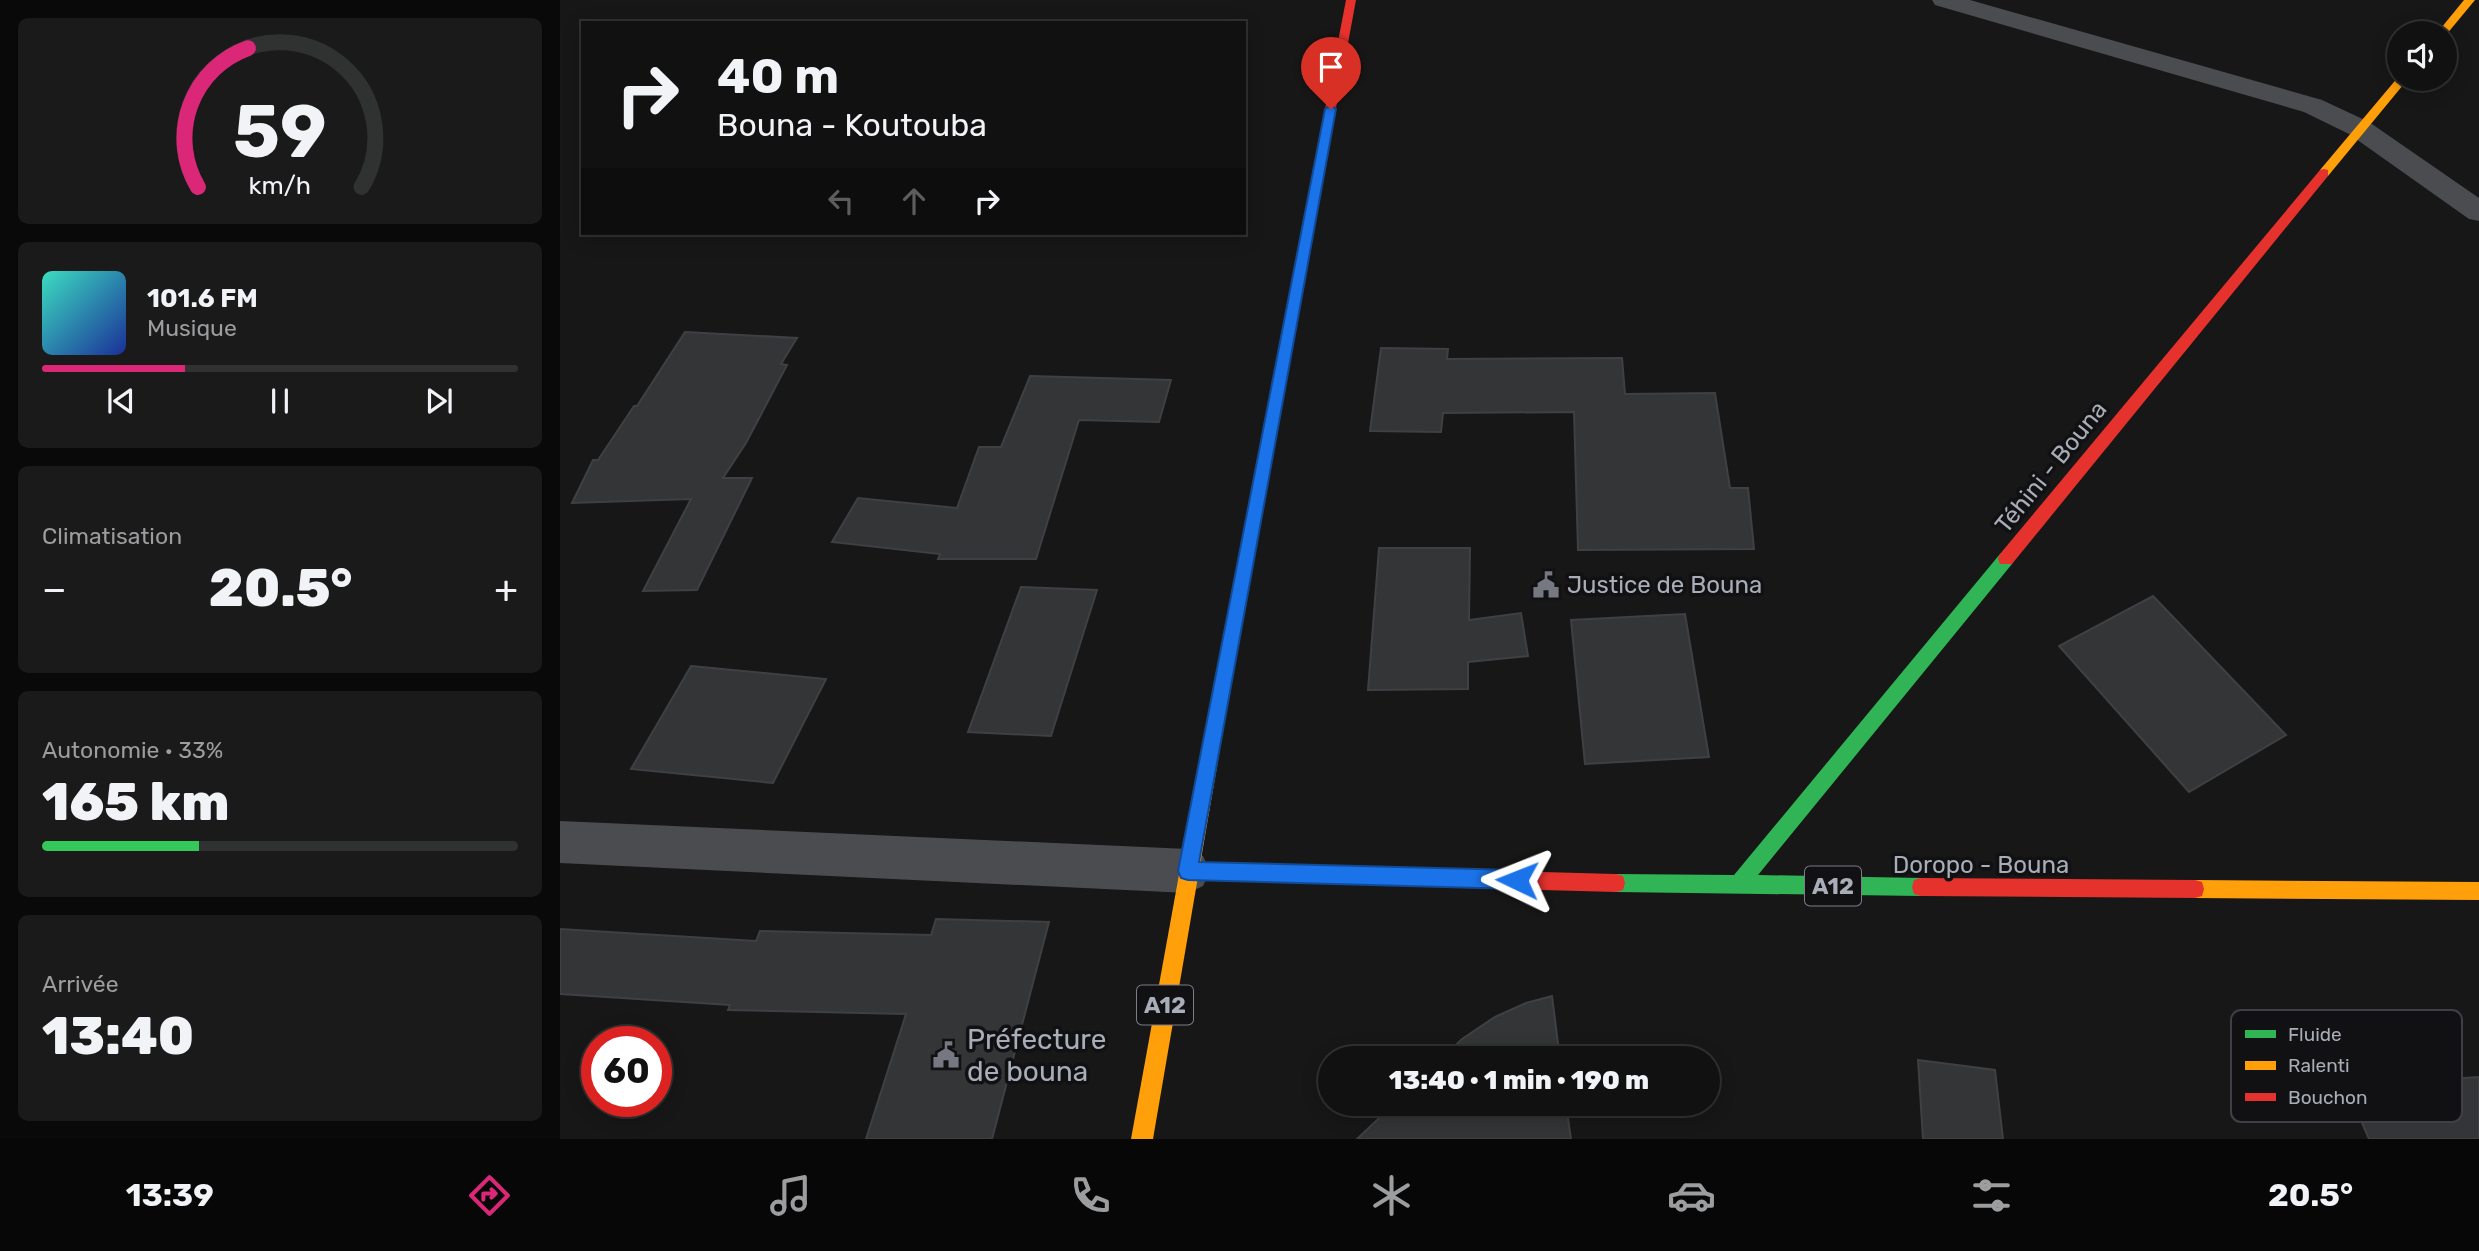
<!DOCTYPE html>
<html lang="fr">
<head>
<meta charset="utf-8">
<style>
	:root { --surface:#111; --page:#1a1a1a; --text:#f1f3f6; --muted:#9c9d9f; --line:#303131; --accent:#db2777 }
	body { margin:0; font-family:Rubik,sans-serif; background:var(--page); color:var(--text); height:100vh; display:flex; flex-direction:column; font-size:26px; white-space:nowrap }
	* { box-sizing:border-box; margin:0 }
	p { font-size:23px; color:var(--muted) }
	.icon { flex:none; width:38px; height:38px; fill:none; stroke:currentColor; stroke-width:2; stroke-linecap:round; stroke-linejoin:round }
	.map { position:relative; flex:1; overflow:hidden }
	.details { display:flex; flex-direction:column; gap:18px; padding:18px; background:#090909; width:560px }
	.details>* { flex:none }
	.top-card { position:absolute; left:21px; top:21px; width:665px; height:214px; border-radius:0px; box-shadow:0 4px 18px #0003,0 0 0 2px var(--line); background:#111; color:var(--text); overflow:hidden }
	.fabs { position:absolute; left:1827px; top:21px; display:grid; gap:14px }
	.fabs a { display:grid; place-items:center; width:70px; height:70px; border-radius:50%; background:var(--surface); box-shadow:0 4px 18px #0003,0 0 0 2px var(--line); font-size:35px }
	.speed { position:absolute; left:21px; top:1026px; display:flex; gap:14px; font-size:35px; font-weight:700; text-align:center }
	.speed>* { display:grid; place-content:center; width:91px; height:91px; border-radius:50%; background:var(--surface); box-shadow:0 4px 18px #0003,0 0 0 2px var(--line); line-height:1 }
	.speed .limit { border:10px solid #d22; background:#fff; color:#111 }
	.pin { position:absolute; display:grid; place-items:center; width:60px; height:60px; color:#fff; margin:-72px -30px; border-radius:50% 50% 50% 0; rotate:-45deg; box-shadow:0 0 7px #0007 }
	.pin .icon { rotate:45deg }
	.me { position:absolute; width:77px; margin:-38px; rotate:272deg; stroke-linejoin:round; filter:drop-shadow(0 0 5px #0008) }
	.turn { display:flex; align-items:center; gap:24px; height:147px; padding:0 21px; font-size:32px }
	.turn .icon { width:91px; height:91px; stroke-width:2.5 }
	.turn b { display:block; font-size:49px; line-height:60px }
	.lanes { display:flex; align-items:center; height:66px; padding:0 21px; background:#0003; justify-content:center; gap:35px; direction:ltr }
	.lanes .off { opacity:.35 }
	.big { font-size:52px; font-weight:800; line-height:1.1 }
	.details .card { flex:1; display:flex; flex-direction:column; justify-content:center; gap:10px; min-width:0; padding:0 24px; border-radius:10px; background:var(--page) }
	.details .dial { align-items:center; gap:0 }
	.dial svg { height:182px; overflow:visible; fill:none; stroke:var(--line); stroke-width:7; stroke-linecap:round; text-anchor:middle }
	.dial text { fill:var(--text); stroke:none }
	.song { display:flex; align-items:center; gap:21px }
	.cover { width:84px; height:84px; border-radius:10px; background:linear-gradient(135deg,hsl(170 70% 55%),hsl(230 70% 35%)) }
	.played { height:7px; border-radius:4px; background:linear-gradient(90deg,var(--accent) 30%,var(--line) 30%) }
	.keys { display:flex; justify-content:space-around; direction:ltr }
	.heat { display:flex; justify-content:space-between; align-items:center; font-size:38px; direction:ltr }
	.charge { height:10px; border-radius:5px; background:linear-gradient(90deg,#34c759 33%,var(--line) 0) }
	.trip { position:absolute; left:758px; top:1046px; width:402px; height:70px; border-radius:35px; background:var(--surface); box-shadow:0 4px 18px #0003,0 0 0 2px var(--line); font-weight:800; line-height:70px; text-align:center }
	.tabs { display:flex; height:112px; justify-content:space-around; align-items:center; background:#070707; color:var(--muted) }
	.tabs .icon { width:49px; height:49px }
	.tabs .selected { color:var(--accent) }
	.tabs b { font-size:32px; color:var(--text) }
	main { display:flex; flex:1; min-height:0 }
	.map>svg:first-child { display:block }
	.building { fill:#343537; stroke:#3f4043; stroke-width:2 }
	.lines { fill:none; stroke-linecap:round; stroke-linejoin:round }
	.street { fill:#4b4c50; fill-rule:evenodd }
	.fast { fill:#30b455; fill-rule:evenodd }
	.slow { fill:#ff9f0a; fill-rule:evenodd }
	.jam { fill:#e5322d; fill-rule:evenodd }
	.route { fill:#1a73e8; stroke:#114b97; stroke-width:2 }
	.labels { text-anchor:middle; stroke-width:7; stroke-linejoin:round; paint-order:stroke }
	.shield { fill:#111113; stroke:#7b7e86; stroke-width:2 }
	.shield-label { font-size:23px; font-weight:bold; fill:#a8adb8 }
	.street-label { font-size:24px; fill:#a8adb8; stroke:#111113 }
	.poi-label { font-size:24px; fill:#a8adb8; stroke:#111113; text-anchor:start }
	.near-poi-label { font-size:28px; fill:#a8adb8; stroke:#111113; text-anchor:start }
	.key { fill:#111113; stroke:#3e4045; stroke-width:2 }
	.key-label { font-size:19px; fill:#a8adb8 }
</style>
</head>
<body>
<main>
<section class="details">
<div class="card dial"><svg viewBox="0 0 100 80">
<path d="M14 69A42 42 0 1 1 86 69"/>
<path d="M14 69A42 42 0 0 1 36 8" stroke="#db2777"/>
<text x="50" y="56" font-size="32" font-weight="700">59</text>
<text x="50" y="72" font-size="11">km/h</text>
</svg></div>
<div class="card">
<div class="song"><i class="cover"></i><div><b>101.6 FM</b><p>Musique</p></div></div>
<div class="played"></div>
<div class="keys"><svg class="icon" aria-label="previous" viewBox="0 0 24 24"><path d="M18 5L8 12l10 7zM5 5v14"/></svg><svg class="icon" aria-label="pause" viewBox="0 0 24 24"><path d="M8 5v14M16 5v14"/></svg><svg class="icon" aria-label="next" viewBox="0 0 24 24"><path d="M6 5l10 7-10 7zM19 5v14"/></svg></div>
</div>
<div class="card"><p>Climatisation</p>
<div class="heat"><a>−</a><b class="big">20.5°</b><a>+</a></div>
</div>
<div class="card"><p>Autonomie · 33%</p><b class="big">165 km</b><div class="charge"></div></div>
<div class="card"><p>Arrivée</p><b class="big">13:40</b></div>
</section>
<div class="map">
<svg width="1919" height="1139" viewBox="0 0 1919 1139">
	<rect width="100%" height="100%" fill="#171717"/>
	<g class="building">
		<polygon points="125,332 237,338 221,364 227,365 186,443 163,478 192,478 137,590 83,591 131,499 12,503 33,460 38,460 74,406 77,406"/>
		<polygon points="821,348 888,349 887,359 1062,358 1065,394 1155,393 1170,488 1188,488 1194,549 1018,550 1014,412 883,413 881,432 810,431"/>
		<polygon points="470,376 611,380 599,422 519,420 476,559 378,559 380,554 272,542 298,498 397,508 419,447 441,447"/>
		<polygon points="819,548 910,548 909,620 961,613 968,656 908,662 908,689 808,690"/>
		<polygon points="461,587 537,590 491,736 408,732"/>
		<polygon points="1593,596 1726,735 1629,792 1499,646"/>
		<polygon points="1125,614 1149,757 1025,764 1011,620"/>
		<polygon points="131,666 266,679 213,783 71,769"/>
		<polygon points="376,919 489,922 432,1139 306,1139 346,1014 168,1010 170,1005 0,994 0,929 196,941 200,931 371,935"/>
		<polygon points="992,996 1000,1059 881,1059 902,1039 935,1017 966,1003"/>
		<polygon points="1358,1060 1435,1070 1443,1139 1363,1139"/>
		<polygon points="1919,1077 1919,1139 1809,1139 1786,1086"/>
		<polygon points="834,1104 1006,1104 1011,1139 797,1139"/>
	</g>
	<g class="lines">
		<g class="street">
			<polygon points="1372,0 1410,0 1762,100 1809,122 1919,198 1919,221 1909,219 1789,134 1744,112 1375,5"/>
			<polygon points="0,821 628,849 643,856 650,871 643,886 628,893 0,863"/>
		</g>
		<g class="fast">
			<polygon points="741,261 747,265 662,737 659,743 653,745 647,743 644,737 735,265"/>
			<polygon points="1446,552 1452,554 1454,559 1452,564 1198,875 1361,878 1368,880 1370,887 1368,894 1361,896 1056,892 1049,890 1047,883 1049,876 1056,874 1174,875 1440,554"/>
		</g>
		<g class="slow">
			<polygon points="1904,0 1915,0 1886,35 1877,33"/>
			<polygon points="1839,76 1839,79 1848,79 1768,176 1760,176 1760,170"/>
			<polygon points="653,729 659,731 662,737 593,1139 571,1139 644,737 647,731"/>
			<polygon points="1635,880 1919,882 1919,900 1635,898 1628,896 1626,889 1628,882"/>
		</g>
		<g class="jam">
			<polygon points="786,0 796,0 747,265 741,269 735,265"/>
			<polygon points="1764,169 1768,170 1768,176 1452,564 1440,564 1438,559 1440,554 1760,170"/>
			<polygon points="628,862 1056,874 1063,876 1065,883 1063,890 1056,892 628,880 621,878 619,871 621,864"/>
			<polygon points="1361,878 1635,880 1642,882 1644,889 1642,896 1635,898 1361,896 1354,894 1352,887 1354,880"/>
		</g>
	</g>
	<polygon class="route" points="771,105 776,109 639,862 957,870 964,873 967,880 964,887 957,889 628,880 621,878 618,871 765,109"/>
	<defs>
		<g id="civic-bare" transform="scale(2.1)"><path d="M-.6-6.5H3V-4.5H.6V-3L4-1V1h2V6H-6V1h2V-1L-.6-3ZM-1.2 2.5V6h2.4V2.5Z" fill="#757880" stroke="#111113" stroke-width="2.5" paint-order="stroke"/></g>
	</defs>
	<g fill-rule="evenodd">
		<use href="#civic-bare" x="986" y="585"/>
		<use href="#civic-bare" x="386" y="1055"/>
	</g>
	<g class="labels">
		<g class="shield">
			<rect x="1245" y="866.5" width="56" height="39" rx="5"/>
			<rect x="577" y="985.5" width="56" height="39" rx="5"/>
		</g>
		<g class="shield-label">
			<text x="1273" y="894">A12</text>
			<text x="605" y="1013">A12</text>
		</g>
		<g class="street-label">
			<text transform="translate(1491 467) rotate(-51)" y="8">Téhini - Bouna</text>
			<text x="1421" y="873">Doropo - Bouna</text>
		</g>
		<g class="poi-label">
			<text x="1007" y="593">Justice de Bouna</text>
		</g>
		<g class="near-poi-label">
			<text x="407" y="1049">Préfecture<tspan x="407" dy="32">de bouna</tspan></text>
		</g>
	</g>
	<rect x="1671" y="1010" width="231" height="112" rx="10" class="key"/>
	<rect x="1685" y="1030" width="31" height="8" fill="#30b455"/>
	<rect x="1685" y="1061" width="31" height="9" fill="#ff9f0a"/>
	<rect x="1685" y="1093" width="31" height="8" fill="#e5322d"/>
	<g class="key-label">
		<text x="1728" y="1041">Fluide</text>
		<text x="1728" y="1072">Ralenti</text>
		<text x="1728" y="1104">Bouchon</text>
	</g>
</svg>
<div class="fabs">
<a><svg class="icon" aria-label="sound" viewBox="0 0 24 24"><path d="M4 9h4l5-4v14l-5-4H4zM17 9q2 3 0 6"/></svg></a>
</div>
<div class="speed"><div class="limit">60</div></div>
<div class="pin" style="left:771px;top:109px;background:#d93025"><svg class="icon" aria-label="arrive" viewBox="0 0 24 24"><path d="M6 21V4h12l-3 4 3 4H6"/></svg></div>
<svg class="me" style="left:957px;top:880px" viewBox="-20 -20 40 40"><path d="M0-17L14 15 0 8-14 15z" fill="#1a73e8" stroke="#fff" stroke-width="4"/></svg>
<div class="trip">13:40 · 1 min · 190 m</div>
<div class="top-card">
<div class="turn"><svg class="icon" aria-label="right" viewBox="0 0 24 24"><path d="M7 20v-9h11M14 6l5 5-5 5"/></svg><div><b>40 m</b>Bouna - Koutouba</div></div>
<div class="lanes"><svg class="icon off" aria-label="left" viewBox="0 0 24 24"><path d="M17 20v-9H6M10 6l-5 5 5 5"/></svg><svg class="icon off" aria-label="ahead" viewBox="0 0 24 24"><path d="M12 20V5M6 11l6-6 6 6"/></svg><svg class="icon" aria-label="right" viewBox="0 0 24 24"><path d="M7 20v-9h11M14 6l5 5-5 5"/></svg></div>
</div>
</div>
</main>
<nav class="tabs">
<b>13:39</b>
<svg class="icon selected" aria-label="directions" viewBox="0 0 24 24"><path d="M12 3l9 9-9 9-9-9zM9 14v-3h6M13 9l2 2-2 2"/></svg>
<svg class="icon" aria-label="music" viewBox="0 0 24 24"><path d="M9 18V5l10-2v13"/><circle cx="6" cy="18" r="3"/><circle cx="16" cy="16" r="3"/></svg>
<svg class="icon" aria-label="phone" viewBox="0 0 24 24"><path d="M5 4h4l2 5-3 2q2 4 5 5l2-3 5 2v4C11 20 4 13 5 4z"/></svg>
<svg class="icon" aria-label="climate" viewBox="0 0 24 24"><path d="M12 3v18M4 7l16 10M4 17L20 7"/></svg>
<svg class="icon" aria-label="car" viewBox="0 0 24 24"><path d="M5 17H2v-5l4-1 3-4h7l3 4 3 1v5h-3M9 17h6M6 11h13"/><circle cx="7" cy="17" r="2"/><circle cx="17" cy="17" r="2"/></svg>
<svg class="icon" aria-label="filters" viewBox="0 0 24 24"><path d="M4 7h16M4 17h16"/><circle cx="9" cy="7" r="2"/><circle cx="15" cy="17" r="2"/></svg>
<b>20.5°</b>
</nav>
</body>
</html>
